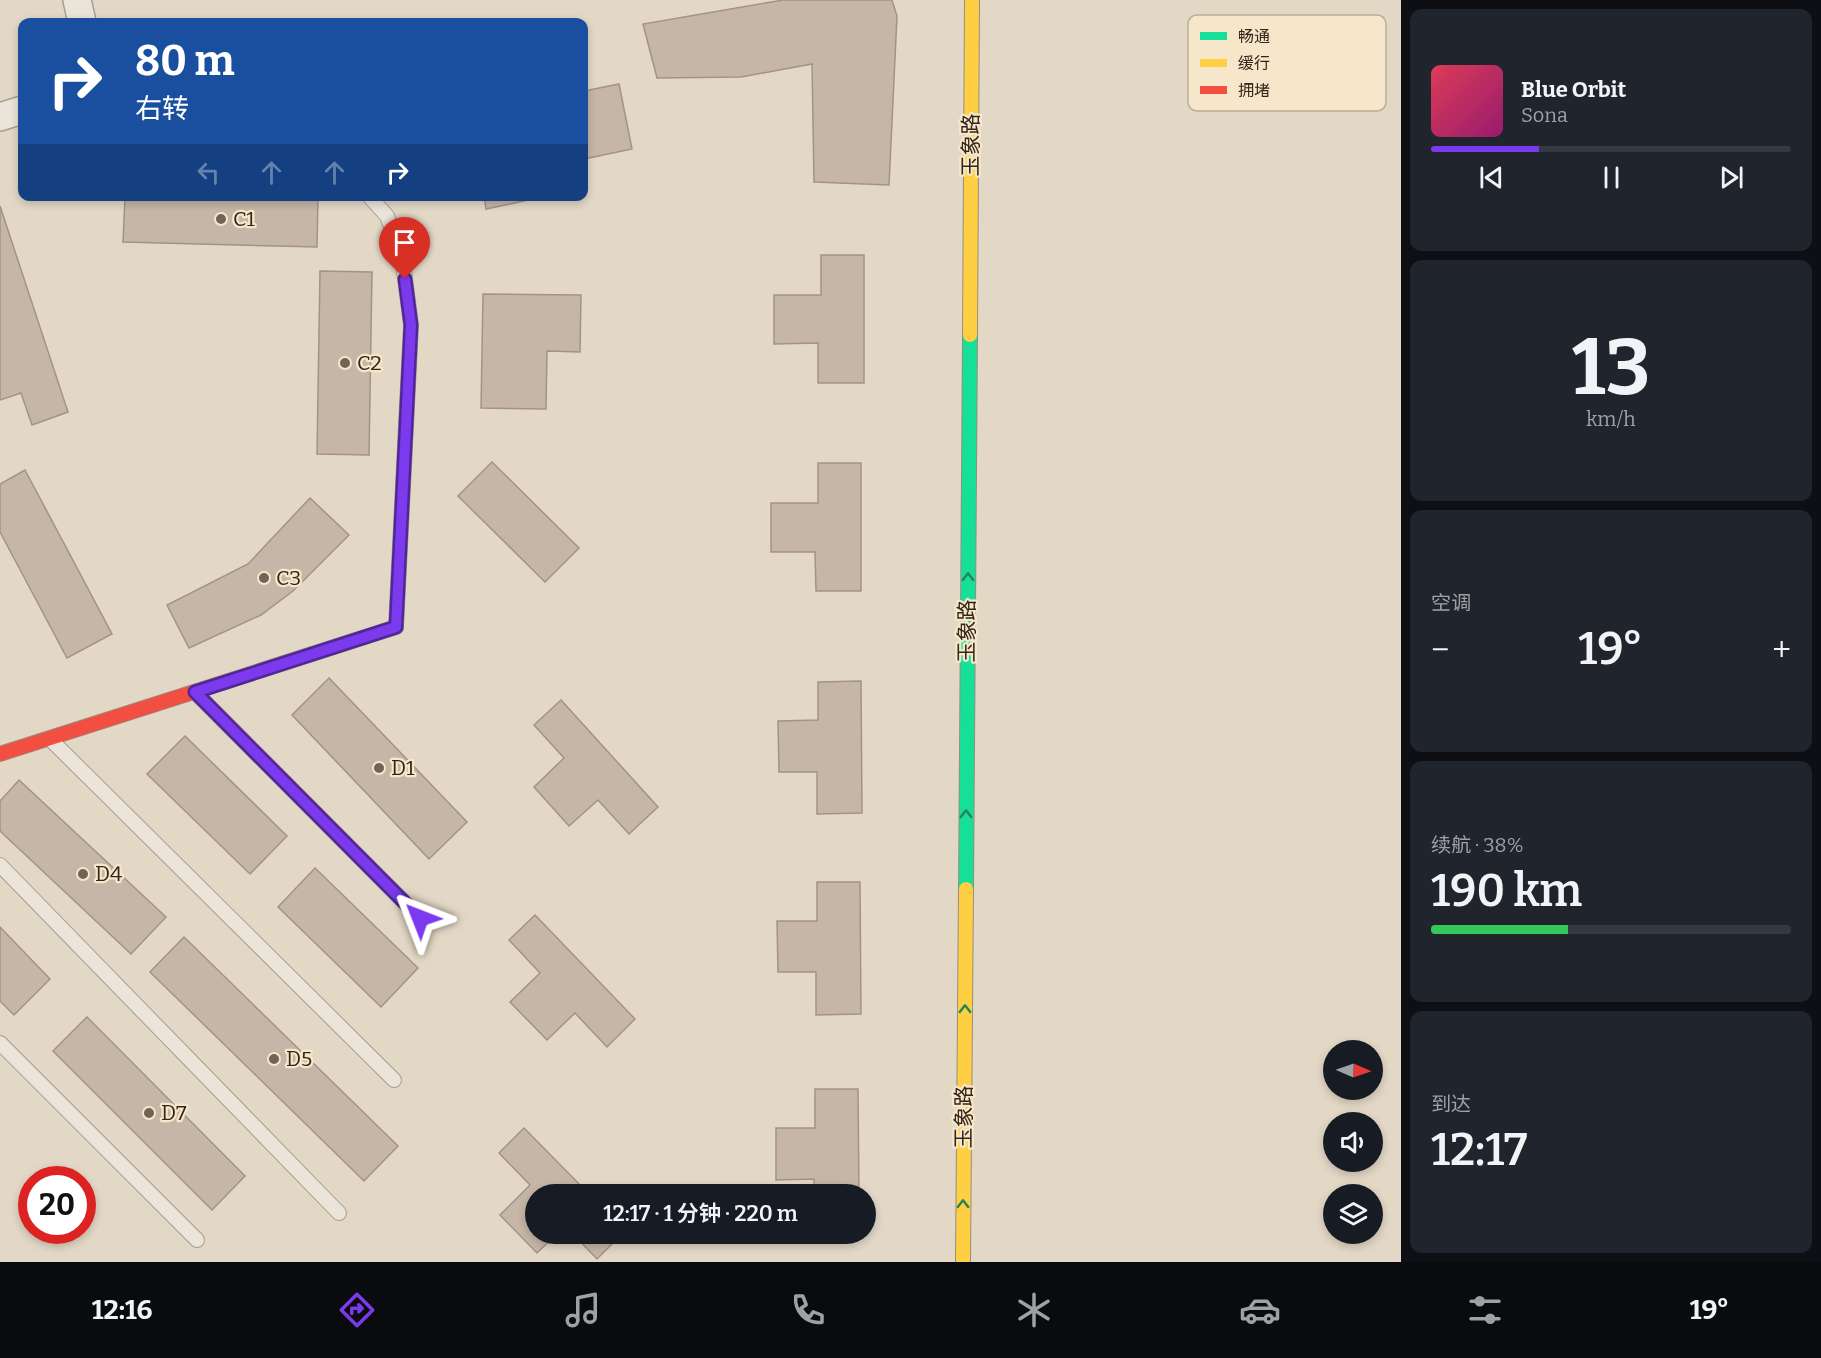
<!DOCTYPE html>
<html lang="zh">
<head>
<meta charset="utf-8">
<style>
	:root { --surface:#171b24; --page:#20242c; --text:#f1f3f6; --muted:#9ea1a6; --line:#363941; --accent:#7c3aed }
	body { margin:0; font-family:Bitter,"Noto Sans SC",serif; background:var(--page); color:var(--text); height:100vh; display:flex; flex-direction:column; font-size:22px; white-space:nowrap }
	* { box-sizing:border-box; margin:0 }
	p { font-size:20px; color:var(--muted) }
	.icon { flex:none; width:33px; height:33px; fill:none; stroke:currentColor; stroke-width:2; stroke-linecap:round; stroke-linejoin:round }
	.map { position:relative; flex:1; overflow:hidden }
	.drawer { display:flex; flex-direction:column; gap:9px; padding:9px; background:#0d0f14; width:420px }
	.drawer>* { flex:none }
	.banner { position:absolute; left:18px; top:18px; width:570px; height:183px; border-radius:12px; box-shadow:0 3px 9px #0003; background:#1a4fa0; color:#fff; overflow:hidden }
	.needle { width:39px; rotate:92deg }
	.buttons { position:absolute; left:1323px; top:1040px; display:grid; gap:12px }
	.buttons a { display:grid; place-items:center; width:60px; height:60px; border-radius:50%; background:var(--surface); box-shadow:0 3px 9px #0003; font-size:30px }
	.speed { position:absolute; left:18px; top:1166px; display:flex; gap:12px; font-size:30px; font-weight:700; text-align:center }
	.speed>* { display:grid; place-content:center; width:78px; height:78px; border-radius:50%; background:var(--surface); box-shadow:0 3px 9px #0003; line-height:1 }
	.speed .limit { border:9px solid #d22; background:#fff; color:#111 }
	.pin { position:absolute; display:grid; place-items:center; width:51px; height:51px; color:#fff; margin:-62px -26px; border-radius:50% 50% 50% 0; rotate:-45deg; box-shadow:0 0 6px #0007 }
	.pin .icon { rotate:45deg }
	.me { position:absolute; width:66px; margin:-33px; rotate:315deg; stroke-linejoin:round; filter:drop-shadow(0 0 4px #0008) }
	.turn { display:flex; align-items:center; gap:21px; height:126px; padding:0 18px; font-size:27px }
	.turn .icon { width:78px; height:78px; stroke-width:2.5 }
	.turn b { display:block; font-size:42px; line-height:51px }
	.lanes { display:flex; align-items:center; height:57px; padding:0 18px; background:#0003; justify-content:center; gap:30px; direction:ltr }
	.lanes .off { opacity:.35 }
	.big { font-size:45px; font-weight:600; line-height:1.1 }
	.drawer .widget { flex:1; display:flex; flex-direction:column; justify-content:center; gap:9px; min-width:0; padding:0 21px; border-radius:12px; background:var(--page) }
	.drawer .dial { align-items:center; gap:0 }
	.dial b { font-size:78px; line-height:1 }
	.song { display:flex; align-items:center; gap:18px }
	.cover { width:72px; height:72px; border-radius:9px; background:linear-gradient(135deg,hsl(350 70% 55%),hsl(320 70% 35%)) }
	.played { height:6px; border-radius:3px; background:linear-gradient(90deg,var(--accent) 30%,var(--line) 30%) }
	.keys { display:flex; justify-content:space-around; direction:ltr }
	.heat { display:flex; justify-content:space-between; align-items:center; font-size:33px; direction:ltr }
	.charge { height:9px; border-radius:4px; background:linear-gradient(90deg,#34c759 38%,var(--line) 0) }
	.trip { position:absolute; left:525px; top:1184px; width:351px; height:60px; border-radius:30px; background:var(--surface); box-shadow:0 3px 9px #0003; font-weight:600; line-height:60px; text-align:center }
	.tab-bar { display:flex; height:96px; justify-content:space-around; align-items:center; background:#090b0e; color:var(--muted) }
	.tab-bar .icon { width:42px; height:42px }
	.tab-bar .active { color:var(--accent) }
	.tab-bar b { font-size:27px; color:var(--text) }
	main { display:flex; flex:1; min-height:0 }
	.map>svg:first-child { display:block }
	.building { fill:#c6b6a7; stroke:#a29386; stroke-width:1.5 }
	.lines { fill:none; stroke-linecap:round; stroke-linejoin:round }
	.lane-casing { stroke:#a79d90; stroke-width:16 }
	.street-casing { stroke:#a79d90; stroke-width:30 }
	.fast-casing { stroke:#978d80; stroke-width:16 }
	.slow-casing { stroke:#978d80; stroke-width:16 }
	.jam-casing { stroke:#978d80; stroke-width:16 }
	.lane { stroke:#eae4d9; stroke-width:14 }
	.street { stroke:#eae4d9; stroke-width:27 }
	.fast { stroke:#16e098; stroke-width:14 }
	.slow { stroke:#ffcf43; stroke-width:14 }
	.jam { stroke:#f24e42; stroke-width:14 }
	.oneway { stroke:#258259 }
	.route-casing { stroke:#51269a; stroke-width:15 }
	.route { stroke:#7c3aed; stroke-width:10 }
	.poi-dot { fill:#716456; stroke:#f6e7ca; stroke-width:2 }
	.labels { text-anchor:middle; stroke-width:4.5; stroke-linejoin:round; paint-order:stroke }
	.street-label { font-size:21px; fill:#34251a; stroke:#f6e7ca }
	.poi-label { font-size:21px; fill:#34251a; stroke:#f6e7ca; text-anchor:start }
	.key { fill:#f6e7ca; stroke:#bcad95; stroke-width:1.5 }
	.key-label { font-size:16px; fill:#34251a }
</style>
</head>
<body>
<main>
<div class="map">
<svg width="1401" height="1262" viewBox="0 0 1401 1262">
	<rect width="100%" height="100%" fill="#e3d8c6"/>
	<g class="building">
		<polygon points="783,0 892,0 897,16 889,185 814,182 812,64 741,77 657,78 643,24"/>
		<polygon points="619,84 632,149 584,159 584,91"/>
		<polygon points="125,196 318,196 317,247 123,242"/>
		<polygon points="484,196 529,196 529,200 486,209"/>
		<polygon points="0,206 68,412 32,425 21,393 0,400"/>
		<polygon points="821,255 864,255 864,383 818,383 818,343 774,344 774,295 821,295"/>
		<polygon points="320,271 372,272 369,455 317,454"/>
		<polygon points="483,294 581,295 580,352 547,351 546,409 481,408"/>
		<polygon points="492,462 579,548 545,582 458,496"/>
		<polygon points="818,463 861,463 861,591 816,591 815,552 771,552 771,503 818,503"/>
		<polygon points="25,470 112,634 67,658 0,532 0,484"/>
		<polygon points="310,498 349,535 293,591 261,615 189,648 167,605 248,564"/>
		<polygon points="329,678 467,822 429,859 292,715"/>
		<polygon points="861,681 862,813 817,814 817,772 779,772 778,721 818,720 818,682"/>
		<polygon points="561,700 658,807 629,834 598,800 569,826 534,787 564,758 534,725"/>
		<polygon points="185,736 287,836 250,874 147,774"/>
		<polygon points="19,780 166,917 131,954 0,831 0,801"/>
		<polygon points="315,868 418,968 381,1007 278,907"/>
		<polygon points="817,882 860,882 861,1014 816,1015 816,972 778,972 777,921 817,921"/>
		<polygon points="535,915 635,1019 607,1047 575,1013 547,1040 510,1002 540,973 509,940"/>
		<polygon points="0,927 50,979 14,1015 0,1001"/>
		<polygon points="184,937 398,1146 364,1181 150,972"/>
		<polygon points="87,1017 245,1176 212,1210 53,1051"/>
		<polygon points="815,1089 858,1089 859,1194 814,1194 814,1179 776,1180 776,1128 815,1128"/>
		<polygon points="524,1128 589,1194 536,1194 536,1233 558,1233 537,1253 500,1215 530,1185 499,1153"/>
		<polygon points="572,1233 623,1233 597,1259"/>
	</g>
	<g class="lines">
		<g class="lane-casing">
			<g id="lane">
				<polyline points="369,196 387,216 402,255 411,325 396,627"/>
				<polyline points="195,692 420,918"/>
				<polyline points="50,739 394,1080"/>
				<polyline points="0,865 339,1213"/>
				<polyline points="0,1043 197,1240"/>
			</g>
		</g>
		<g class="street-casing">
			<g id="street">
				<polyline points="77,0 82,22"/>
				<polyline points="0,117 22,110"/>
			</g>
		</g>
		<g class="fast-casing">
			<polyline id="fast" points="966,889 970,335"/>
		</g>
		<g class="slow-casing">
			<g id="slow">
				<polyline points="970,335 972,0"/>
				<polyline points="250,674 396,627"/>
				<polyline points="963,1262 966,889"/>
			</g>
		</g>
		<g class="jam-casing">
			<polyline id="jam" points="0,754 250,674"/>
		</g>
		<use href="#lane" class="lane"/>
		<use href="#street" class="street"/>
		<use href="#fast" class="fast"/>
		<use href="#slow" class="slow"/>
		<use href="#jam" class="jam"/>
	</g>
	<defs><path id="oneway-chevron" d="M-2-3.5L2.5 0L-2 3.5" fill="none" stroke-width="1.6" stroke-linecap="round" stroke-linejoin="round" transform="scale(1.5)"/></defs>
	<g class="oneway">
		<use href="#oneway-chevron" transform="translate(968 577) rotate(-90)"/>
		<use href="#oneway-chevron" transform="translate(966 814) rotate(-90)"/>
		<use href="#oneway-chevron" transform="translate(965 1009) rotate(-90)"/>
		<use href="#oneway-chevron" transform="translate(963 1204) rotate(-90)"/>
	</g>
	<g class="lines">
		<g class="route-casing">
			<polyline id="route" points="405,279 411,325 396,627 195,692 420,918"/>
		</g>
		<use href="#route" class="route"/>
	</g>
	<g class="poi-dot">
		<circle cx="221" cy="219" r="6"/>
		<circle cx="345" cy="363" r="6"/>
		<circle cx="264" cy="578" r="6"/>
		<circle cx="379" cy="768" r="6"/>
		<circle cx="83" cy="874" r="6"/>
		<circle cx="274" cy="1059" r="6"/>
		<circle cx="149" cy="1113" r="6"/>
	</g>
	<g class="labels">
		<g class="street-label">
			<text transform="translate(971 145) rotate(-90)" y="7">玉象路</text>
			<text transform="translate(967 631) rotate(-90)" y="7">玉象路</text>
			<text transform="translate(964 1117) rotate(-90)" y="7">玉象路</text>
		</g>
		<g class="poi-label">
			<text x="233" y="226">C1</text>
			<text x="357" y="370">C2</text>
			<text x="276" y="585">C3</text>
			<text x="391" y="775">D1</text>
			<text x="95" y="881">D4</text>
			<text x="286" y="1066">D5</text>
			<text x="161" y="1120">D7</text>
		</g>
	</g>
	<rect x="1188" y="15" width="198" height="96" rx="9" class="key"/>
	<rect x="1200" y="32" width="27" height="8" fill="#16e098"/>
	<rect x="1200" y="59" width="27" height="8" fill="#ffcf43"/>
	<rect x="1200" y="86" width="27" height="8" fill="#f24e42"/>
	<g class="key-label">
		<text x="1238" y="42">畅通</text>
		<text x="1238" y="69">缓行</text>
		<text x="1238" y="96">拥堵</text>
	</g>
</svg>
<div class="buttons">
<a><svg class="needle" viewBox="-14 -14 28 28"><path d="M0-13l5 13h-10z" fill="#e53935"/><path d="M0 13l5-13h-10z" fill="#9ea1a6"/></svg></a>
<a><svg class="icon" aria-label="sound" viewBox="0 0 24 24"><path d="M4 9h4l5-4v14l-5-4H4zM17 9q2 3 0 6"/></svg></a>
<a><svg class="icon" aria-label="layers" viewBox="0 0 24 24"><path d="M12 4l9 5-9 5-9-5zM3 14l9 5 9-5"/></svg></a>
</div>
<div class="speed"><div class="limit">20</div></div>
<div class="pin" style="left:405px;top:279px;background:#d93025"><svg class="icon" aria-label="arrive" viewBox="0 0 24 24"><path d="M6 21V4h12l-3 4 3 4H6"/></svg></div>
<svg class="me" style="left:420px;top:918px" viewBox="-20 -20 40 40"><path d="M0-17L14 15 0 8-14 15z" fill="#7c3aed" stroke="#fff" stroke-width="4"/></svg>
<div class="trip">12:17 · 1 分钟 · 220 m</div>
<div class="banner">
<div class="turn"><svg class="icon" aria-label="right" viewBox="0 0 24 24"><path d="M7 20v-9h11M14 6l5 5-5 5"/></svg><div><b>80 m</b>右转</div></div>
<div class="lanes"><svg class="icon off" aria-label="left" viewBox="0 0 24 24"><path d="M17 20v-9H6M10 6l-5 5 5 5"/></svg><svg class="icon off" aria-label="ahead" viewBox="0 0 24 24"><path d="M12 20V5M6 11l6-6 6 6"/></svg><svg class="icon off" aria-label="ahead" viewBox="0 0 24 24"><path d="M12 20V5M6 11l6-6 6 6"/></svg><svg class="icon" aria-label="right" viewBox="0 0 24 24"><path d="M7 20v-9h11M14 6l5 5-5 5"/></svg></div>
</div>
</div>
<section class="drawer">
<div class="widget">
<div class="song"><i class="cover"></i><div><b>Blue Orbit</b><p>Sona</p></div></div>
<div class="played"></div>
<div class="keys"><svg class="icon" aria-label="previous" viewBox="0 0 24 24"><path d="M18 5L8 12l10 7zM5 5v14"/></svg><svg class="icon" aria-label="pause" viewBox="0 0 24 24"><path d="M8 5v14M16 5v14"/></svg><svg class="icon" aria-label="next" viewBox="0 0 24 24"><path d="M6 5l10 7-10 7zM19 5v14"/></svg></div>
</div>
<div class="widget dial"><b>13</b><p>km/h</p></div>
<div class="widget"><p>空调</p>
<div class="heat"><a>−</a><b class="big">19°</b><a>+</a></div>
</div>
<div class="widget"><p>续航 · 38%</p><b class="big">190 km</b><div class="charge"></div></div>
<div class="widget"><p>到达</p><b class="big">12:17</b></div>
</section>
</main>
<nav class="tab-bar">
<b>12:16</b>
<svg class="icon active" aria-label="directions" viewBox="0 0 24 24"><path d="M12 3l9 9-9 9-9-9zM9 14v-3h6M13 9l2 2-2 2"/></svg>
<svg class="icon" aria-label="music" viewBox="0 0 24 24"><path d="M9 18V5l10-2v13"/><circle cx="6" cy="18" r="3"/><circle cx="16" cy="16" r="3"/></svg>
<svg class="icon" aria-label="phone" viewBox="0 0 24 24"><path d="M5 4h4l2 5-3 2q2 4 5 5l2-3 5 2v4C11 20 4 13 5 4z"/></svg>
<svg class="icon" aria-label="climate" viewBox="0 0 24 24"><path d="M12 3v18M4 7l16 10M4 17L20 7"/></svg>
<svg class="icon" aria-label="car" viewBox="0 0 24 24"><path d="M5 17H2v-5l4-1 3-4h7l3 4 3 1v5h-3M9 17h6M6 11h13"/><circle cx="7" cy="17" r="2"/><circle cx="17" cy="17" r="2"/></svg>
<svg class="icon" aria-label="filters" viewBox="0 0 24 24"><path d="M4 7h16M4 17h16"/><circle cx="9" cy="7" r="2"/><circle cx="15" cy="17" r="2"/></svg>
<b>19°</b>
</nav>
</body>
</html>
